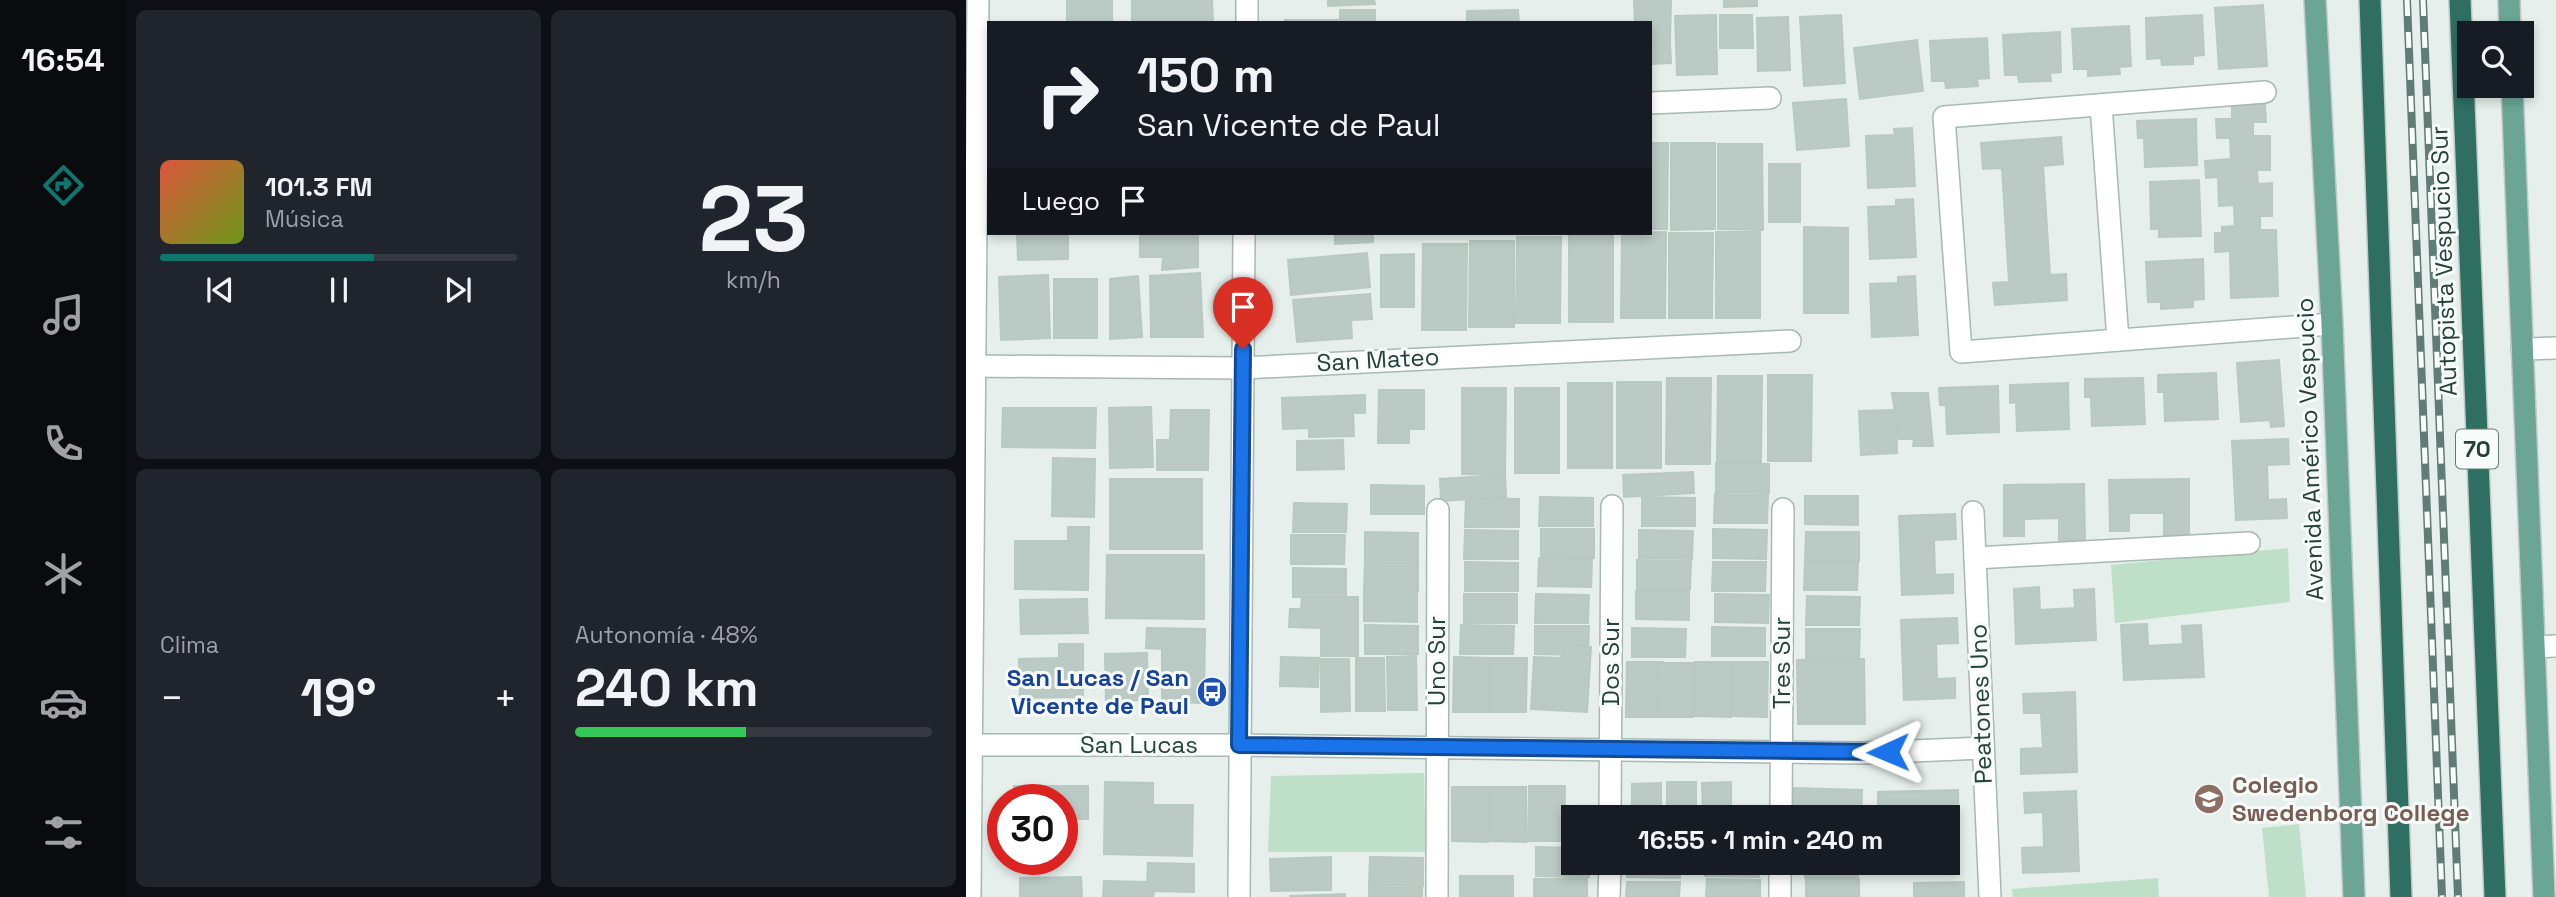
<!DOCTYPE html>
<html lang="es">
<head>
<meta charset="utf-8">
<style>
	:root { --surface:#171b24; --page:#20242c; --text:#f1f3f6; --muted:#9ea1a6; --line:#363941; --accent:#0f766e }
	body { margin:0; font-family:"Space Grotesk",sans-serif; background:var(--page); color:var(--text); height:100vh; display:flex; flex-direction:column; font-size:26px; white-space:nowrap }
	* { box-sizing:border-box; margin:0 }
	p { font-size:23px; color:var(--muted) }
	.icon { flex:none; width:38px; height:38px; fill:none; stroke:currentColor; stroke-width:2; stroke-linecap:round; stroke-linejoin:round }
	.map { position:relative; flex:1; overflow:hidden }
	.side { display:flex; flex-direction:column; gap:10px; padding:10px; background:#0d0f14; width:840px }
	.side>* { flex:none }
	.guide { position:absolute; left:21px; top:21px; width:665px; height:214px; border-radius:0px; box-shadow:0 4px 10px #0003; background:#171b24; color:var(--text); overflow:hidden }
	.buttons { position:absolute; left:1491px; top:21px; display:grid; gap:14px }
	.buttons a { display:grid; place-items:center; width:77px; height:77px; border-radius:0px; background:var(--surface); box-shadow:0 4px 10px #0003; font-size:35px }
	.speed { position:absolute; left:21px; top:784px; display:flex; gap:14px; font-size:35px; font-weight:700; text-align:center }
	.speed>* { display:grid; place-content:center; width:91px; height:91px; border-radius:50%; background:var(--surface); box-shadow:0 4px 10px #0003; line-height:1 }
	.speed .limit { border:10px solid #d22; background:#fff; color:#111 }
	.pin { position:absolute; display:grid; place-items:center; width:60px; height:60px; color:#fff; margin:-72px -30px; border-radius:50% 50% 50% 0; rotate:-45deg; box-shadow:0 0 7px #0007 }
	.pin .icon { rotate:45deg }
	.me { position:absolute; width:77px; margin:-38px; rotate:269deg; stroke-linejoin:round; filter:drop-shadow(0 0 5px #0008) }
	.turn { display:flex; align-items:center; gap:24px; height:147px; padding:0 35px; font-size:32px }
	.turn .icon { width:91px; height:91px; stroke-width:2.5 }
	.turn b { display:block; font-size:49px; line-height:60px }
	.then { display:flex; align-items:center; height:66px; padding:0 35px; background:#0003; gap:14px; font-size:26px }
	.big { font-size:52px; font-weight:700; line-height:1.1 }
	.side .tile { flex:1; display:flex; flex-direction:column; justify-content:center; gap:10px; min-width:0; padding:0 24px; border-radius:10px; background:var(--page) }
	.side .dial { align-items:center; gap:0 }
	.dial b { font-size:91px; line-height:1 }
	.song { display:flex; align-items:center; gap:21px }
	.cover { width:84px; height:84px; border-radius:10px; background:linear-gradient(135deg,hsl(10 70% 55%),hsl(80 70% 35%)) }
	.played { height:7px; border-radius:4px; background:linear-gradient(90deg,var(--accent) 60%,var(--line) 60%) }
	.keys { display:flex; justify-content:space-around; direction:ltr }
	.heat { display:flex; justify-content:space-between; align-items:center; font-size:38px; direction:ltr }
	.charge { height:10px; border-radius:5px; background:linear-gradient(90deg,#34c759 48%,var(--line) 0) }
	.side .tiles { flex:1; display:grid; gap:10px; grid-template-columns:repeat(2,1fr) }
	.trip { position:absolute; left:595px; top:805px; width:399px; height:70px; border-radius:0px; background:var(--surface); box-shadow:0 4px 10px #0003; font-weight:700; line-height:70px; text-align:center }
	main { display:flex; flex:1; min-height:0 }
	.tabs { display:flex; flex-direction:column; width:126px; justify-content:space-around; align-items:center; background:#090b0e; color:var(--muted) }
	.tabs .icon { width:49px; height:49px }
	.tabs .on { color:var(--accent) }
	.tabs b { font-size:32px; color:var(--text) }
	.map>svg:first-child { display:block }
	.green { fill:#bfe0c8 }
	.building { fill:#bbcac4; stroke:#b8c9c2; stroke-width:2 }
	.lines { fill:none; stroke-linecap:round; stroke-linejoin:round }
	.minor-casing { stroke:#a8b8b2; stroke-width:24 }
	.major-casing { stroke:#c2cac8; stroke-width:24 }
	.highway-casing { stroke:#c2cac8; stroke-width:24 }
	.minor { stroke:#fff; stroke-width:21 }
	.major { stroke:#6aa596; stroke-width:21 }
	.highway { stroke:#2f6f62; stroke-width:21 }
	.rail-casing { stroke:#5f7d75; stroke-width:8 }
	.rail { stroke:#f7fbf9; stroke-width:5; stroke-dasharray:16; stroke-linecap:butt }
	.route-casing { stroke:#114b97; stroke-width:18 }
	.route { stroke:#1a73e8; stroke-width:12 }
	.labels { text-anchor:middle; stroke-width:6; stroke-linejoin:round; paint-order:stroke }
	.shield { fill:#f7fbf9; stroke:#637a73; stroke-width:2 }
	.shield-label { font-size:23px; font-weight:bold; fill:#24423a }
	.street-label { font-size:24px; fill:#24423a; stroke:#f7fbf9 }
	.transit-label { font-size:24px; font-weight:bold; fill:#164399; stroke:#f7fbf9; text-anchor:end }
	.education-label { font-size:24px; font-weight:bold; fill:#785e54; stroke:#f7fbf9; text-anchor:start }
</style>
</head>
<body>
<main>
<nav class="tabs">
<b>16:54</b>
<svg class="icon on" aria-label="directions" viewBox="0 0 24 24"><path d="M12 3l9 9-9 9-9-9zM9 14v-3h6M13 9l2 2-2 2"/></svg>
<svg class="icon" aria-label="music" viewBox="0 0 24 24"><path d="M9 18V5l10-2v13"/><circle cx="6" cy="18" r="3"/><circle cx="16" cy="16" r="3"/></svg>
<svg class="icon" aria-label="phone" viewBox="0 0 24 24"><path d="M5 4h4l2 5-3 2q2 4 5 5l2-3 5 2v4C11 20 4 13 5 4z"/></svg>
<svg class="icon" aria-label="climate" viewBox="0 0 24 24"><path d="M12 3v18M4 7l16 10M4 17L20 7"/></svg>
<svg class="icon" aria-label="car" viewBox="0 0 24 24"><path d="M5 17H2v-5l4-1 3-4h7l3 4 3 1v5h-3M9 17h6M6 11h13"/><circle cx="7" cy="17" r="2"/><circle cx="17" cy="17" r="2"/></svg>
<svg class="icon" aria-label="filters" viewBox="0 0 24 24"><path d="M4 7h16M4 17h16"/><circle cx="9" cy="7" r="2"/><circle cx="15" cy="17" r="2"/></svg>
</nav>
<section class="side">
<div class="tiles">
<div class="tile">
<div class="song"><i class="cover"></i><div><b>101.3 FM</b><p>Música</p></div></div>
<div class="played"></div>
<div class="keys"><svg class="icon" aria-label="previous" viewBox="0 0 24 24"><path d="M18 5L8 12l10 7zM5 5v14"/></svg><svg class="icon" aria-label="pause" viewBox="0 0 24 24"><path d="M8 5v14M16 5v14"/></svg><svg class="icon" aria-label="next" viewBox="0 0 24 24"><path d="M6 5l10 7-10 7zM19 5v14"/></svg></div>
</div>
<div class="tile dial"><b>23</b><p>km/h</p></div>
<div class="tile"><p>Clima</p>
<div class="heat"><a>−</a><b class="big">19°</b><a>+</a></div>
</div>
<div class="tile"><p>Autonomía · 48%</p><b class="big">240 km</b><div class="charge"></div></div>
</div>
</section>
<div class="map">
<svg width="1590" height="897" viewBox="0 0 1590 897">
	<rect width="100%" height="100%" fill="#e6efeb"/>
	<g class="green">
		<polygon points="1322,548 1324,602 1149,623 1145,565"/>
		<polygon points="458,773 460,852 302,852 305,776"/>
		<polygon points="1333,824 1340,897 1303,897 1296,828"/>
		<polygon points="1192,878 1193,897 1047,897 1046,889"/>
	</g>
	<g class="building">
		<rect x="101" y="0" width="45" height="23"/>
		<polygon points="166,0 246,0 247,23 166,23"/>
		<polygon points="362,0 408,0 409,4 362,6"/>
		<polygon points="668,0 705,0 704,43 684,44 684,23 669,23"/>
		<polygon points="758,0 791,0 791,6 758,7"/>
		<polygon points="1297,5 1301,66 1253,69 1249,8"/>
		<rect x="374" y="10" width="35" height="13"/>
		<polygon points="552,10 553,23 501,23 501,11"/>
		<polygon points="750,15 751,74 711,75 709,16"/>
		<polygon points="754,15 786,15 787,48 754,48"/>
		<polygon points="875,15 879,83 838,86 834,17"/>
		<polygon points="1236,15 1238,55 1227,56 1227,64 1196,65 1195,58 1181,59 1180,18"/>
		<polygon points="822,17 824,70 792,71 791,18"/>
		<rect x="319" y="20" width="56" height="3"/>
		<polygon points="1163,26 1165,66 1153,67 1154,74 1122,76 1122,69 1108,69 1106,29"/>
		<polygon points="1094,32 1095,72 1084,73 1085,81 1053,82 1052,75 1039,75 1037,35"/>
		<polygon points="1021,38 1023,78 1011,79 1012,86 980,88 979,81 966,81 964,41"/>
		<polygon points="951,40 957,91 894,99 888,48"/>
		<polygon points="704,43 705,63 684,64 684,44"/>
		<polygon points="880,99 883,146 831,150 827,103"/>
		<polygon points="1299,104 1300,122 1287,122 1287,136 1304,136 1304,170 1291,170 1292,184 1306,183 1306,216 1294,216 1294,230 1310,230 1312,296 1265,298 1264,251 1249,252 1249,233 1256,233 1256,227 1269,226 1268,205 1253,206 1252,177 1240,178 1239,161 1265,159 1264,138 1251,138 1250,119 1266,119 1266,105"/>
		<polygon points="1230,119 1231,165 1179,167 1178,138 1172,138 1171,121"/>
		<polygon points="946,128 949,186 902,188 900,136 929,135 928,129"/>
		<polygon points="1095,137 1097,164 1077,166 1084,275 1100,274 1101,300 1029,305 1027,283 1043,282 1036,168 1017,169 1015,143"/>
		<polygon points="684,143 702,143 701,229 684,229"/>
		<polygon points="705,143 749,143 749,229 705,230"/>
		<polygon points="752,144 796,144 797,230 752,229"/>
		<rect x="803" y="164" width="31" height="58"/>
		<polygon points="1233,180 1235,236 1193,237 1193,229 1185,229 1184,182"/>
		<polygon points="947,199 950,257 904,259 902,207 930,206 930,200"/>
		<polygon points="838,227 882,228 882,313 838,313"/>
		<polygon points="700,232 699,318 655,318 656,233"/>
		<rect x="750" y="232" width="44" height="86"/>
		<polygon points="51,233 102,233 102,259 52,260"/>
		<polygon points="174,233 232,233 232,267 196,270 197,257 174,257"/>
		<polygon points="369,233 407,233 407,242 369,244"/>
		<polygon points="703,233 747,233 746,318 703,318"/>
		<rect x="603" y="236" width="44" height="86"/>
		<polygon points="551,237 595,237 594,323 550,323"/>
		<polygon points="504,241 548,241 548,327 503,327"/>
		<polygon points="457,244 501,244 500,330 456,330"/>
		<polygon points="401,253 404,287 325,295 322,260"/>
		<polygon points="448,254 448,307 415,307 415,255"/>
		<polygon points="1237,259 1238,299 1227,300 1227,307 1195,309 1195,302 1182,302 1180,262"/>
		<polygon points="234,273 237,337 185,337 184,276"/>
		<polygon points="82,275 84,338 35,340 33,277"/>
		<polygon points="172,276 176,337 144,339 144,279"/>
		<polygon points="949,276 952,335 906,337 904,284 932,283 932,277"/>
		<rect x="88" y="279" width="43" height="59"/>
		<polygon points="404,294 406,319 385,320 386,338 331,342 327,300"/>
		<polygon points="1313,360 1318,426 1305,427 1304,420 1275,422 1271,363"/>
		<polygon points="1250,373 1252,419 1199,421 1198,392 1192,392 1192,375"/>
		<polygon points="802,375 846,375 845,461 802,461"/>
		<polygon points="752,376 796,376 795,462 751,462"/>
		<polygon points="701,378 745,378 744,464 700,464"/>
		<polygon points="1177,378 1179,424 1126,426 1125,397 1119,397 1119,379"/>
		<rect x="651" y="382" width="44" height="86"/>
		<rect x="602" y="383" width="44" height="85"/>
		<polygon points="1102,383 1103,429 1051,431 1050,402 1044,403 1044,385"/>
		<polygon points="1032,386 1033,432 981,434 980,405 974,405 973,388"/>
		<polygon points="496,388 540,388 539,475 496,474"/>
		<rect x="549" y="388" width="44" height="85"/>
		<polygon points="413,390 458,390 458,429 443,429 443,443 412,443"/>
		<polygon points="926,393 962,393 967,446 947,446 948,439 933,439"/>
		<polygon points="399,395 399,413 387,413 388,436 343,437 343,428 317,429 316,398"/>
		<polygon points="185,407 187,467 144,468 143,408"/>
		<polygon points="37,408 130,408 129,448 36,447"/>
		<polygon points="205,410 243,410 242,470 191,470 191,440 204,440"/>
		<polygon points="930,410 931,453 895,455 893,411"/>
		<polygon points="1322,439 1323,464 1301,465 1302,500 1320,499 1321,518 1270,520 1266,441"/>
		<polygon points="377,440 378,469 331,470 331,441"/>
		<polygon points="87,458 129,459 128,517 86,516"/>
		<polygon points="750,463 803,464 803,493 750,492"/>
		<polygon points="727,472 728,493 658,497 657,475"/>
		<polygon points="539,475 540,497 475,501 474,479"/>
		<rect x="144" y="479" width="92" height="70"/>
		<polygon points="1223,479 1223,535 1198,535 1198,513 1163,513 1163,531 1144,531 1143,480"/>
		<polygon points="1118,484 1119,540 1093,540 1093,518 1058,519 1058,536 1038,536 1038,485"/>
		<polygon points="405,485 458,486 458,514 405,514"/>
		<polygon points="749,494 802,495 801,523 748,523"/>
		<polygon points="839,496 892,496 892,525 839,524"/>
		<polygon points="574,497 627,498 627,526 573,526"/>
		<polygon points="676,497 729,498 729,526 676,526"/>
		<polygon points="500,498 553,499 553,527 499,527"/>
		<polygon points="328,503 381,504 380,532 327,532"/>
		<polygon points="989,514 990,539 968,540 969,575 987,574 987,593 936,595 933,516"/>
		<polygon points="102,527 123,527 122,590 49,589 49,541 102,541"/>
		<polygon points="575,529 628,529 628,558 575,557"/>
		<polygon points="747,529 801,530 800,559 747,558"/>
		<polygon points="499,530 552,531 552,559 498,559"/>
		<polygon points="673,530 727,531 726,559 673,558"/>
		<polygon points="399,532 452,533 452,561 399,560"/>
		<polygon points="840,532 893,532 893,561 839,561"/>
		<polygon points="325,535 379,535 378,564 325,564"/>
		<polygon points="141,555 238,555 238,619 140,618"/>
		<polygon points="573,558 626,559 625,587 572,586"/>
		<polygon points="671,560 725,561 724,589 671,589"/>
		<polygon points="399,562 452,563 452,591 398,591"/>
		<polygon points="499,562 552,563 552,591 499,591"/>
		<polygon points="747,562 800,562 799,591 746,591"/>
		<polygon points="839,562 892,562 891,590 838,590"/>
		<polygon points="327,568 380,569 380,597 327,597"/>
		<polygon points="1073,587 1074,610 1109,608 1108,590 1128,589 1130,640 1050,644 1048,589"/>
		<polygon points="670,591 723,591 723,620 670,619"/>
		<polygon points="398,593 451,593 451,622 398,621"/>
		<rect x="498" y="594" width="53" height="29"/>
		<polygon points="570,594 623,595 622,623 569,623"/>
		<polygon points="749,594 803,595 802,623 749,622"/>
		<polygon points="841,596 894,597 893,625 840,625"/>
		<polygon points="336,597 392,597 392,656 355,656 355,628 323,627 324,609 335,609"/>
		<polygon points="121,599 122,633 55,634 54,600"/>
		<polygon points="991,618 992,643 970,644 971,679 989,678 989,698 938,700 935,620"/>
		<polygon points="1181,624 1182,646 1217,644 1216,626 1235,625 1238,677 1158,680 1155,625"/>
		<polygon points="399,625 452,626 452,654 399,654"/>
		<polygon points="495,625 548,626 547,654 494,654"/>
		<polygon points="569,626 623,626 622,655 569,654"/>
		<polygon points="746,627 799,628 799,656 746,656"/>
		<polygon points="181,628 239,629 238,703 196,702 196,649 180,648"/>
		<polygon points="666,628 720,629 719,657 666,657"/>
		<polygon points="840,629 894,629 893,658 840,658"/>
		<polygon points="93,644 117,644 117,697 54,698 53,659 93,658"/>
		<polygon points="600,645 625,647 621,712 565,709 568,657 595,658"/>
		<polygon points="181,653 182,700 140,701 139,654"/>
		<polygon points="450,656 451,710 422,710 421,657"/>
		<polygon points="315,657 353,658 352,687 314,686"/>
		<polygon points="488,657 524,658 523,712 487,712"/>
		<polygon points="390,658 418,658 419,711 390,711"/>
		<polygon points="524,658 561,658 560,712 524,712"/>
		<polygon points="355,659 383,659 384,711 355,712"/>
		<polygon points="898,659 899,724 832,724 831,660"/>
		<polygon points="661,662 697,662 696,717 660,717"/>
		<polygon points="729,662 766,662 765,717 729,716"/>
		<polygon points="766,662 802,662 801,717 765,716"/>
		<polygon points="692,663 728,663 727,717 691,717"/>
		<polygon points="1109,692 1111,772 1055,774 1055,749 1077,748 1075,713 1058,713 1057,694"/>
		<polygon points="139,782 187,783 187,805 227,805 226,856 138,854"/>
		<rect x="701" y="782" width="29" height="35"/>
		<polygon points="765,782 765,817 737,817 736,783"/>
		<polygon points="695,783 695,817 666,817 666,784"/>
		<polygon points="48,786 122,786 122,819 96,819 96,800 48,800"/>
		<polygon points="563,786 599,786 598,841 562,841"/>
		<polygon points="486,787 522,787 522,842 486,841"/>
		<polygon points="524,787 560,787 560,842 523,841"/>
		<polygon points="828,788 896,790 895,817 827,817"/>
		<polygon points="992,790 993,847 982,847 982,817 912,817 912,792"/>
		<polygon points="1110,791 1113,871 1057,873 1056,848 1078,847 1077,812 1059,813 1058,793"/>
		<polygon points="570,847 607,848 607,863 623,863 623,877 570,876"/>
		<polygon points="365,857 365,890 305,891 304,859"/>
		<polygon points="404,857 457,858 457,886 403,885"/>
		<polygon points="182,863 228,864 228,892 188,891 187,897 137,897 138,881 181,882"/>
		<polygon points="661,863 715,863 714,878 661,877"/>
		<polygon points="740,863 793,863 793,877 739,876"/>
		<rect x="839" y="863" width="53" height="15"/>
		<rect x="494" y="876" width="53" height="21"/>
		<polygon points="115,877 116,897 54,897 54,878"/>
		<rect x="568" y="879" width="53" height="18"/>
		<polygon points="741,879 794,880 794,897 740,897"/>
		<rect x="840" y="879" width="53" height="18"/>
		<polygon points="661,882 714,882 713,897 660,897"/>
		<polygon points="998,882 998,897 948,897 948,883"/>
		<polygon points="403,887 456,888 456,897 403,897"/>
		<polygon points="379,894 379,897 324,897 324,896"/>
	</g>
	<g class="lines">
		<g class="minor-casing">
			<g id="minor">
				<polyline points="281,23 281,0"/>
				<polyline points="1299,92 978,117 995,352 1366,324"/>
				<polyline points="684,103 804,98"/>
				<polyline points="1135,105 1152,340"/>
				<polyline points="1556,349 1590,348"/>
				<polyline points="0,366 276,368 824,341"/>
				<polyline points="1007,512 1024,897"/>
				<polyline points="1009,558 1283,543"/>
				<polyline points="1569,647 1590,646"/>
				<polyline points="0,745 273,745 899,753 1017,748"/>
				<polyline points="644,817 646,506"/>
				<polyline points="815,817 817,509"/>
				<polyline points="4,897 12,0"/>
				<polyline points="273,897 278,233"/>
				<polyline points="471,897 472,510"/>
				<polyline points="643,897 644,863"/>
				<polyline points="814,897 814,863"/>
			</g>
		</g>
		<g class="major-casing">
			<g id="major">
				<polyline points="1349,0 1366,324 1388,897"/>
				<polyline points="1543,0 1544,33"/>
				<polyline points="1546,86 1578,897"/>
			</g>
		</g>
		<g class="highway-casing">
			<g id="highway">
				<polyline points="1404,0 1435,897"/>
				<polyline points="1494,0 1529,897"/>
			</g>
		</g>
		<use href="#minor" class="minor"/>
		<use href="#major" class="major"/>
		<use href="#highway" class="highway"/>
		<g class="rail-casing">
			<g id="rail">
				<polyline points="1441,0 1476,897"/>
				<polyline points="1457,0 1492,897"/>
			</g>
		</g>
		<use href="#rail" class="rail"/>
	</g>
	<g class="lines">
		<g class="route-casing">
			<polyline id="route" points="277,349 273,745 922,752"/>
		</g>
		<use href="#route" class="route"/>
	</g>
	<defs>
		<g id="bus-disc" transform="scale(1.575)"><circle r="9.5" fill="#1a4fb4" stroke="#f7fbf9"/><path d="M-5-6H5V4H4V6H2V4H-2V6H-4V4H-5ZM-3.5-4V0h7V-4ZM-3.5 1.2v1.5H-2V1.2ZM2 1.2v1.5H3.5V1.2Z" fill="#fff"/></g>
		<g id="school-disc" transform="scale(1.575)"><circle r="9.5" fill="#8d6e63" stroke="#f7fbf9"/><path d="M0-5L7-2L0 1L-7-2ZM-4 1L0 2.5L4 1V4Q0 6-4 4Z" fill="#fff"/></g>
	</defs>
	<g fill-rule="evenodd">
		<use href="#bus-disc" x="246" y="692"/>
		<use href="#school-disc" x="1243" y="799"/>
	</g>
	<g class="labels">
		<rect class="shield" x="1490" y="429.5" width="42" height="39" rx="5"/>
		<g class="shield-label">
			<text x="1511" y="457">70</text>
		</g>
		<g class="street-label">
			<text transform="translate(1478 261) rotate(-92)" y="8">Autopista Vespucio Sur</text>
			<text transform="translate(412 360) rotate(-3)" y="8">San Mateo</text>
			<text transform="translate(1344 449) rotate(-92)" y="8">Avenida Américo Vespucio</text>
			<text transform="translate(471 661) rotate(-90)" y="8">Uno Sur</text>
			<text transform="translate(645 662) rotate(-90)" y="8">Dos Sur</text>
			<text transform="translate(816 663) rotate(-90)" y="8">Tres Sur</text>
			<text transform="translate(1015 704) rotate(-92)" y="8">Peatones Uno</text>
			<text x="173" y="753">San Lucas</text>
		</g>
		<g class="transit-label">
			<text x="223" y="686">San Lucas / San<tspan x="223" dy="28">Vicente de Paul</tspan></text>
		</g>
		<g class="education-label">
			<text x="1266" y="793">Colegio<tspan x="1266" dy="28">Swedenborg College</tspan></text>
		</g>
	</g>
</svg>
<div class="buttons">
<a><svg class="icon" aria-label="search" viewBox="0 0 24 24"><circle cx="10" cy="10" r="6"/><path d="M15 15l6 6"/></svg></a>
</div>
<div class="speed"><div class="limit">30</div></div>
<div class="pin" style="left:277px;top:349px;background:#d93025"><svg class="icon" aria-label="arrive" viewBox="0 0 24 24"><path d="M6 21V4h12l-3 4 3 4H6"/></svg></div>
<svg class="me" style="left:922px;top:752px" viewBox="-20 -20 40 40"><path d="M0-17L14 15 0 8-14 15z" fill="#1a73e8" stroke="#fff" stroke-width="4"/></svg>
<div class="trip">16:55 · 1 min · 240 m</div>
<div class="guide">
<div class="turn"><svg class="icon" aria-label="right" viewBox="0 0 24 24"><path d="M7 20v-9h11M14 6l5 5-5 5"/></svg><div><b>150 m</b>San Vicente de Paul</div></div>
<div class="then">Luego<svg class="icon" aria-label="arrive" viewBox="0 0 24 24"><path d="M6 21V4h12l-3 4 3 4H6"/></svg></div>
</div>
</div>
</main>
</body>
</html>
